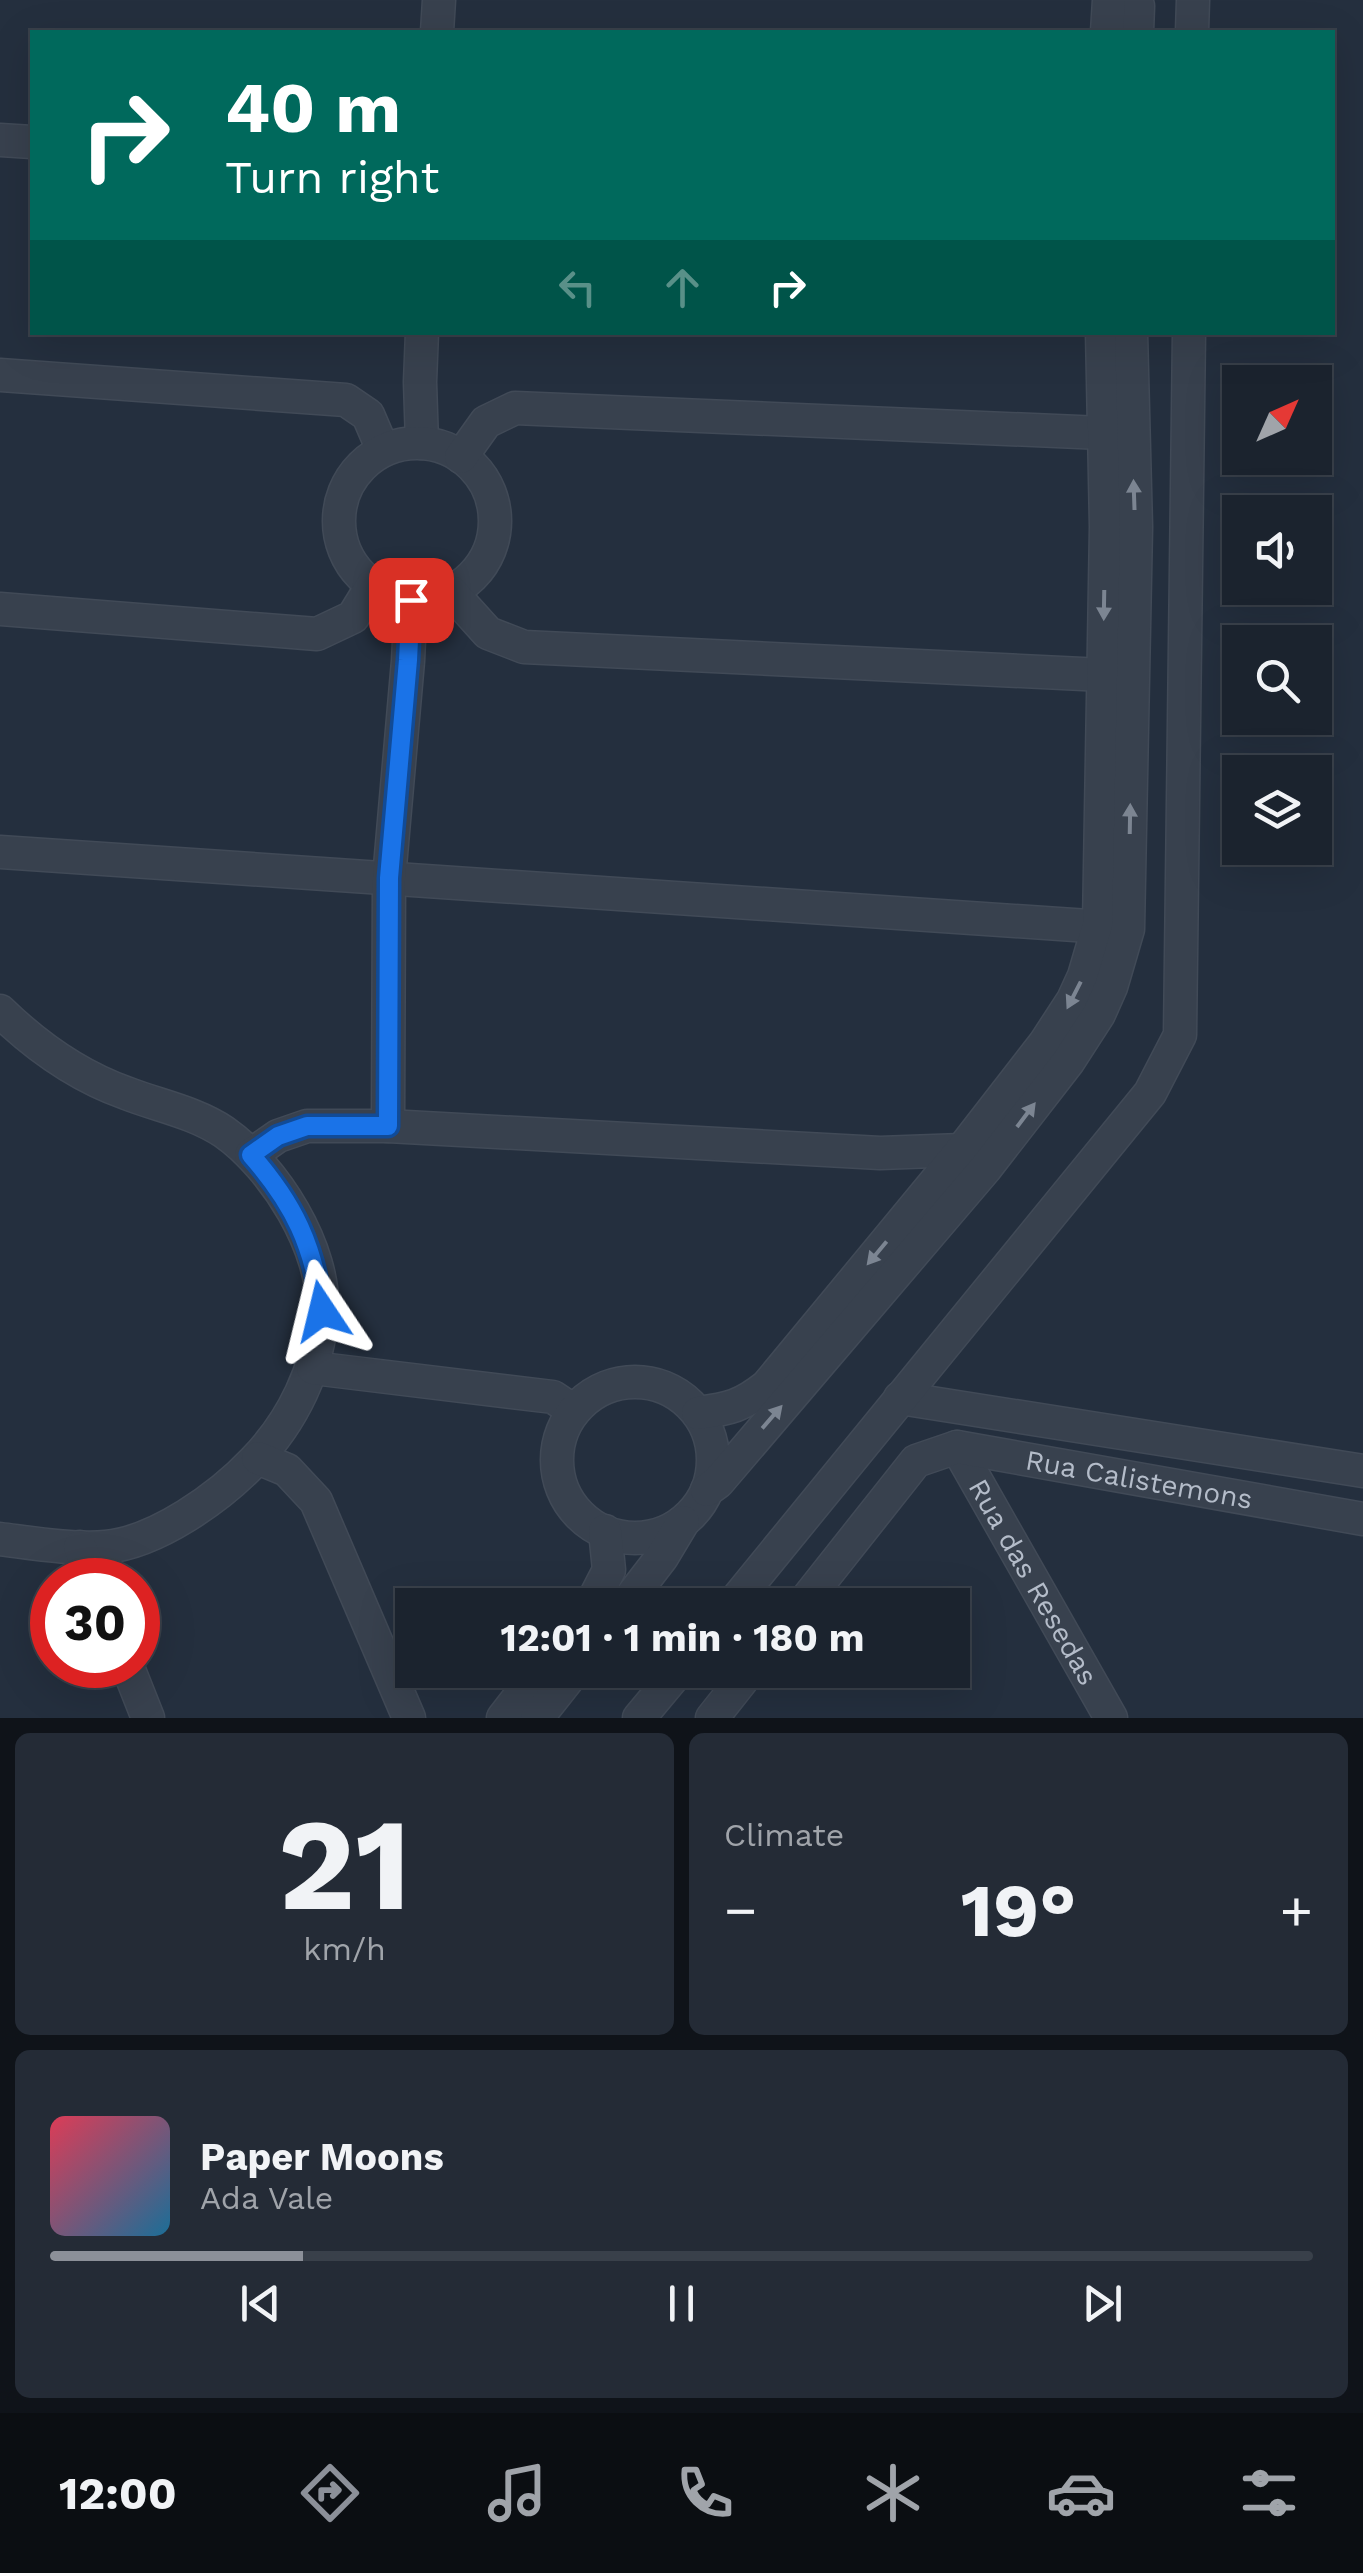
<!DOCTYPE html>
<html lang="en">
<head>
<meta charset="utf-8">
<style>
	:root { --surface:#1b232e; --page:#242b36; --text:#f1f3f6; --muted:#a0a4aa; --line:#39404a; --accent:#8c9099 }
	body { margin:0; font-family:"Work Sans",sans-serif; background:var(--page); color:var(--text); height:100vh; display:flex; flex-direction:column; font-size:38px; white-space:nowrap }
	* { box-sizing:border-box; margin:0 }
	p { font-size:32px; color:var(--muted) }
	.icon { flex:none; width:55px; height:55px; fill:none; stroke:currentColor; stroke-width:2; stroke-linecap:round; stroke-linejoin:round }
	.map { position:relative; height:1718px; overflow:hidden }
	.drawer { display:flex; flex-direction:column; gap:15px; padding:15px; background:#0f1319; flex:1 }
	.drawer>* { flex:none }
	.top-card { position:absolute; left:30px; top:30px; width:1305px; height:305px; border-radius:0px; box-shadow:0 10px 40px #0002,0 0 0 2px var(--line); background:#00695c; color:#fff; overflow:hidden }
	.needle { width:65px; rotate:45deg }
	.controls { position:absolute; left:1222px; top:365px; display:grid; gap:20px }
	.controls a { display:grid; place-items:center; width:110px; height:110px; border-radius:0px; background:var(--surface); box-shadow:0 10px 40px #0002,0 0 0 2px var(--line); font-size:50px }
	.speed { position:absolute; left:30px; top:1558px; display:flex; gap:20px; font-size:50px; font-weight:700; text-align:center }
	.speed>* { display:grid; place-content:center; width:130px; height:130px; border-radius:50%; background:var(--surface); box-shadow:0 10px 40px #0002,0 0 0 2px var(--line); line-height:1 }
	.speed .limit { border:15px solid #d22; background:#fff; color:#111 }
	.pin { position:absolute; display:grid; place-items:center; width:85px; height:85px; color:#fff; margin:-42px; border-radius:20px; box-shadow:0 5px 15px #0006 }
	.me { position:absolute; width:110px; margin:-55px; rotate:350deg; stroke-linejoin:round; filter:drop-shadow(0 0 8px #0008) }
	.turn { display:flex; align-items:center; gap:35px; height:210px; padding:0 30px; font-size:45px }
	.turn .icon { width:130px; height:130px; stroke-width:2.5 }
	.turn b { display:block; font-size:70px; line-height:85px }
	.lanes { display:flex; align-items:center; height:95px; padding:0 30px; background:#0003; justify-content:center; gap:50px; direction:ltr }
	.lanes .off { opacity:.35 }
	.big { font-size:75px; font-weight:700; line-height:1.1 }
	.drawer .card { flex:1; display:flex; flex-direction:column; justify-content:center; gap:15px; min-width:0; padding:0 35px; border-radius:15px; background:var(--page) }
	.drawer .dial { align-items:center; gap:0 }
	.dial b { font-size:130px; line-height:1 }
	.song { display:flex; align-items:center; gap:30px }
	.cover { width:120px; height:120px; border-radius:15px; background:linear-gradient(135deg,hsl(350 70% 55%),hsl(200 70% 35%)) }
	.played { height:10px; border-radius:5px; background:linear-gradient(90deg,var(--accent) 20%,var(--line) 20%) }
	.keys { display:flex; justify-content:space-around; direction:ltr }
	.heat { display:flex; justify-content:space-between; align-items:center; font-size:55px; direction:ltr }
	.drawer .tiles { flex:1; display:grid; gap:15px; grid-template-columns:1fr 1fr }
	.card:last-child { grid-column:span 2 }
	.trip { position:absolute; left:395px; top:1588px; width:575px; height:100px; border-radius:0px; background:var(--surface); box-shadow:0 10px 40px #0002,0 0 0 2px var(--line); font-weight:700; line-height:100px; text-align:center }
	.tabs { display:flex; height:160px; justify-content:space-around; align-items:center; background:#0b0e12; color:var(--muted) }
	.tabs .icon { width:70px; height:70px }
	.tabs .current { color:var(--accent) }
	.tabs b { font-size:45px; color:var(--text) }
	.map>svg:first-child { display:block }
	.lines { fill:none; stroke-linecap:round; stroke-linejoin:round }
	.minor-casing { stroke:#414a57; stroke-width:35 }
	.minor { stroke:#38414e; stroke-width:32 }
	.oneway { fill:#7c8592 }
	.route-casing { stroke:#114b97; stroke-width:25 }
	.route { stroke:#1a73e8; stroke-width:18 }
	.labels { text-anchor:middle; stroke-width:10; stroke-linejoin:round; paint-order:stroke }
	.street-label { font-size:28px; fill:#b4bcc9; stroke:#1d2633 }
</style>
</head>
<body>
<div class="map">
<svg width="1363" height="1718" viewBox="0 0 1363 1718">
	<rect width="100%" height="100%" fill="#242f3e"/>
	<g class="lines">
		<g class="minor-casing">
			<g id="minor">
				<polyline points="1133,0 1138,6 1137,32"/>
				<polyline points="437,32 439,0"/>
				<polyline points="1107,32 1109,0"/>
				<polyline points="1192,32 1193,0"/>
				<polyline points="0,140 32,142"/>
				<polyline points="422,332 420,382 422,443"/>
				<polyline points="0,375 346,400 368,415 383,450"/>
				<circle cx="417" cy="521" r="78"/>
				<polyline points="461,457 486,422 515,408 1125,434"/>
				<polyline points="451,592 488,633 524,647 1124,676"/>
				<polyline points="0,609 317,634 353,617 372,586"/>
				<polyline points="0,852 1118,928"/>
				<path d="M 0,1011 C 36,1046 78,1076 126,1093 C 159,1106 194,1112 224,1132 C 274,1167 326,1249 322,1312 C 319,1368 292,1422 254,1461 C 220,1497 157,1542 106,1547 C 74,1550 32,1543 0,1539"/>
				<polyline points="388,1126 389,878 408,661 411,599"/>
				<polyline points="251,1155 278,1136 307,1126 388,1126 880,1153 962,1150 971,1157"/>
				<polyline points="313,1368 553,1397 574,1411"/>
				<circle cx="635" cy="1460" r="78"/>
				<polyline points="900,1398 1363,1471"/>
				<path d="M 698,1413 C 729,1409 742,1406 767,1386 L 962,1150 L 1045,1043 L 1073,1000 L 1084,976 L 1099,925 L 1106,527 L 1102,332"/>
				<path id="s1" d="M 957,1447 L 1111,1718"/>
				<polyline points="258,1458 287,1470 316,1501 409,1718"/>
				<polyline points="707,1490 718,1482 985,1169 1068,1062 1099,1014 1111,987 1128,929 1136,527 1131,332"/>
				<polyline points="80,1547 93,1580"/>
				<polyline points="591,1605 609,1570 605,1531"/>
				<polyline points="625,1605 662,1557 683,1522"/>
				<polyline points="732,1605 1150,1093 1180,1035 1189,332"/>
				<path id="s2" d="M 802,1605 L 916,1461 L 957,1447 L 1363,1519"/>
				<polyline points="127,1665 148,1718"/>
				<polyline points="503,1718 540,1670"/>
				<polyline points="537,1718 575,1670"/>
				<polyline points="639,1718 679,1670"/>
				<polyline points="712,1718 750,1670"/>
			</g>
		</g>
		<use href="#minor" class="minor"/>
	</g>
	<defs><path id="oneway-solid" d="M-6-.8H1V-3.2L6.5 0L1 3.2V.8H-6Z" transform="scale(2.5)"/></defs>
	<g class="oneway">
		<use href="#oneway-solid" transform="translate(1134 495) rotate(-92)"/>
		<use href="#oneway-solid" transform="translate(1104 605) rotate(91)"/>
		<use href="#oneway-solid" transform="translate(1130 819) rotate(-89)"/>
		<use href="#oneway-solid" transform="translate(1074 995) rotate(117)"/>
		<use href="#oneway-solid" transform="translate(1026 1115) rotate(-53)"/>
		<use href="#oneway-solid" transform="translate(877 1253) rotate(130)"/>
		<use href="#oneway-solid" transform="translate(772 1417) rotate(-49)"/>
	</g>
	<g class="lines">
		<g class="route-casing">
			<path id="route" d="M 322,1311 C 314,1246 294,1204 251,1155 L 278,1136 L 307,1126 L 388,1126 L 389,878 L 408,660 L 411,600"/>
		</g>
		<use href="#route" class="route"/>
	</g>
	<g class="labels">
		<g class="street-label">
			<text dy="10" stroke="none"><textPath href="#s2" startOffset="412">Rua Calistemons</textPath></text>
			<text dy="10" stroke="none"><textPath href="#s1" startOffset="155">Rua das Resedas</textPath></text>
		</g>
	</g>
</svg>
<div class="controls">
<a><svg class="needle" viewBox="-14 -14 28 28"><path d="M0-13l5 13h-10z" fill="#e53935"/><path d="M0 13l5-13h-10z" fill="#a0a4aa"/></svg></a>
<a><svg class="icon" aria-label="sound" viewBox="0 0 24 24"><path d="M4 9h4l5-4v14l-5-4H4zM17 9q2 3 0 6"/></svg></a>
<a><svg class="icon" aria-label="search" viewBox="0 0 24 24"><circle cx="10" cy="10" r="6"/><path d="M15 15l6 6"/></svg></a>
<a><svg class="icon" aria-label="layers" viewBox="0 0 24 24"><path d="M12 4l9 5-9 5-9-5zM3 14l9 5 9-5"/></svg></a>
</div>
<div class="speed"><div class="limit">30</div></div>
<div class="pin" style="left:411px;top:600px;background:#d93025"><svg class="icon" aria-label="arrive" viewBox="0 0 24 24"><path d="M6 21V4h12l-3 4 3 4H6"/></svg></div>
<svg class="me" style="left:322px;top:1311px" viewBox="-20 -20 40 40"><path d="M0-17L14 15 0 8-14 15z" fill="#1a73e8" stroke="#fff" stroke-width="4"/></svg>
<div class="trip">12:01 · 1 min · 180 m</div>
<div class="top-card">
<div class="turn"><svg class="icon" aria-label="right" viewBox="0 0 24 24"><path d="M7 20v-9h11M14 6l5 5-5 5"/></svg><div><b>40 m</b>Turn right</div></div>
<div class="lanes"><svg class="icon off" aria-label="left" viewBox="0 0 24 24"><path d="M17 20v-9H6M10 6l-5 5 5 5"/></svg><svg class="icon off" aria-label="ahead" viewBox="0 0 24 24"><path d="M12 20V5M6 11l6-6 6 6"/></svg><svg class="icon" aria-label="right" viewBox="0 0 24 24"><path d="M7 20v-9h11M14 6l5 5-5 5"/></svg></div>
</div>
</div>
<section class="drawer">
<div class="tiles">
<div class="card dial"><b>21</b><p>km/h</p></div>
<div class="card"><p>Climate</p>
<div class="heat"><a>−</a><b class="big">19°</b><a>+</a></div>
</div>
<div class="card">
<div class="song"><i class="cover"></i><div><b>Paper Moons</b><p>Ada Vale</p></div></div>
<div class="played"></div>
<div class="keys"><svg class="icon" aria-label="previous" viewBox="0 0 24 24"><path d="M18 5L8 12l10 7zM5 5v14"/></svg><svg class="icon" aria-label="pause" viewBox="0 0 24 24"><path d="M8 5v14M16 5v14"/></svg><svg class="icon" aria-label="next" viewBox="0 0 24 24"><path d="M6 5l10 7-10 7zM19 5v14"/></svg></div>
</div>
</div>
</section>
<nav class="tabs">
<b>12:00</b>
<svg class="icon current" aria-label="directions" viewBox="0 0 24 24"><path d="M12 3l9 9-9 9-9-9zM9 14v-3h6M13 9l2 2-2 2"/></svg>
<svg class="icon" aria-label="music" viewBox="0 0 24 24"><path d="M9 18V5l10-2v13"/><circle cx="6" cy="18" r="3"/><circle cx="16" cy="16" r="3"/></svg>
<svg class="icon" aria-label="phone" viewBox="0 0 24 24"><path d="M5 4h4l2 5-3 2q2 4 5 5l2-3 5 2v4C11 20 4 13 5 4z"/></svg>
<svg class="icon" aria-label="climate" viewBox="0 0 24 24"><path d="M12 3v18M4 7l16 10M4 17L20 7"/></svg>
<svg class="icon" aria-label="car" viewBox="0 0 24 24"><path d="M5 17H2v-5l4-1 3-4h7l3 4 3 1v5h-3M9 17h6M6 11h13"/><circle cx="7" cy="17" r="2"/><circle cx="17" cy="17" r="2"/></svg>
<svg class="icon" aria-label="filters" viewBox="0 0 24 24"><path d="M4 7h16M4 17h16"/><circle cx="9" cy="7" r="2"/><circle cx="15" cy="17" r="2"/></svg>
</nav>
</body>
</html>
